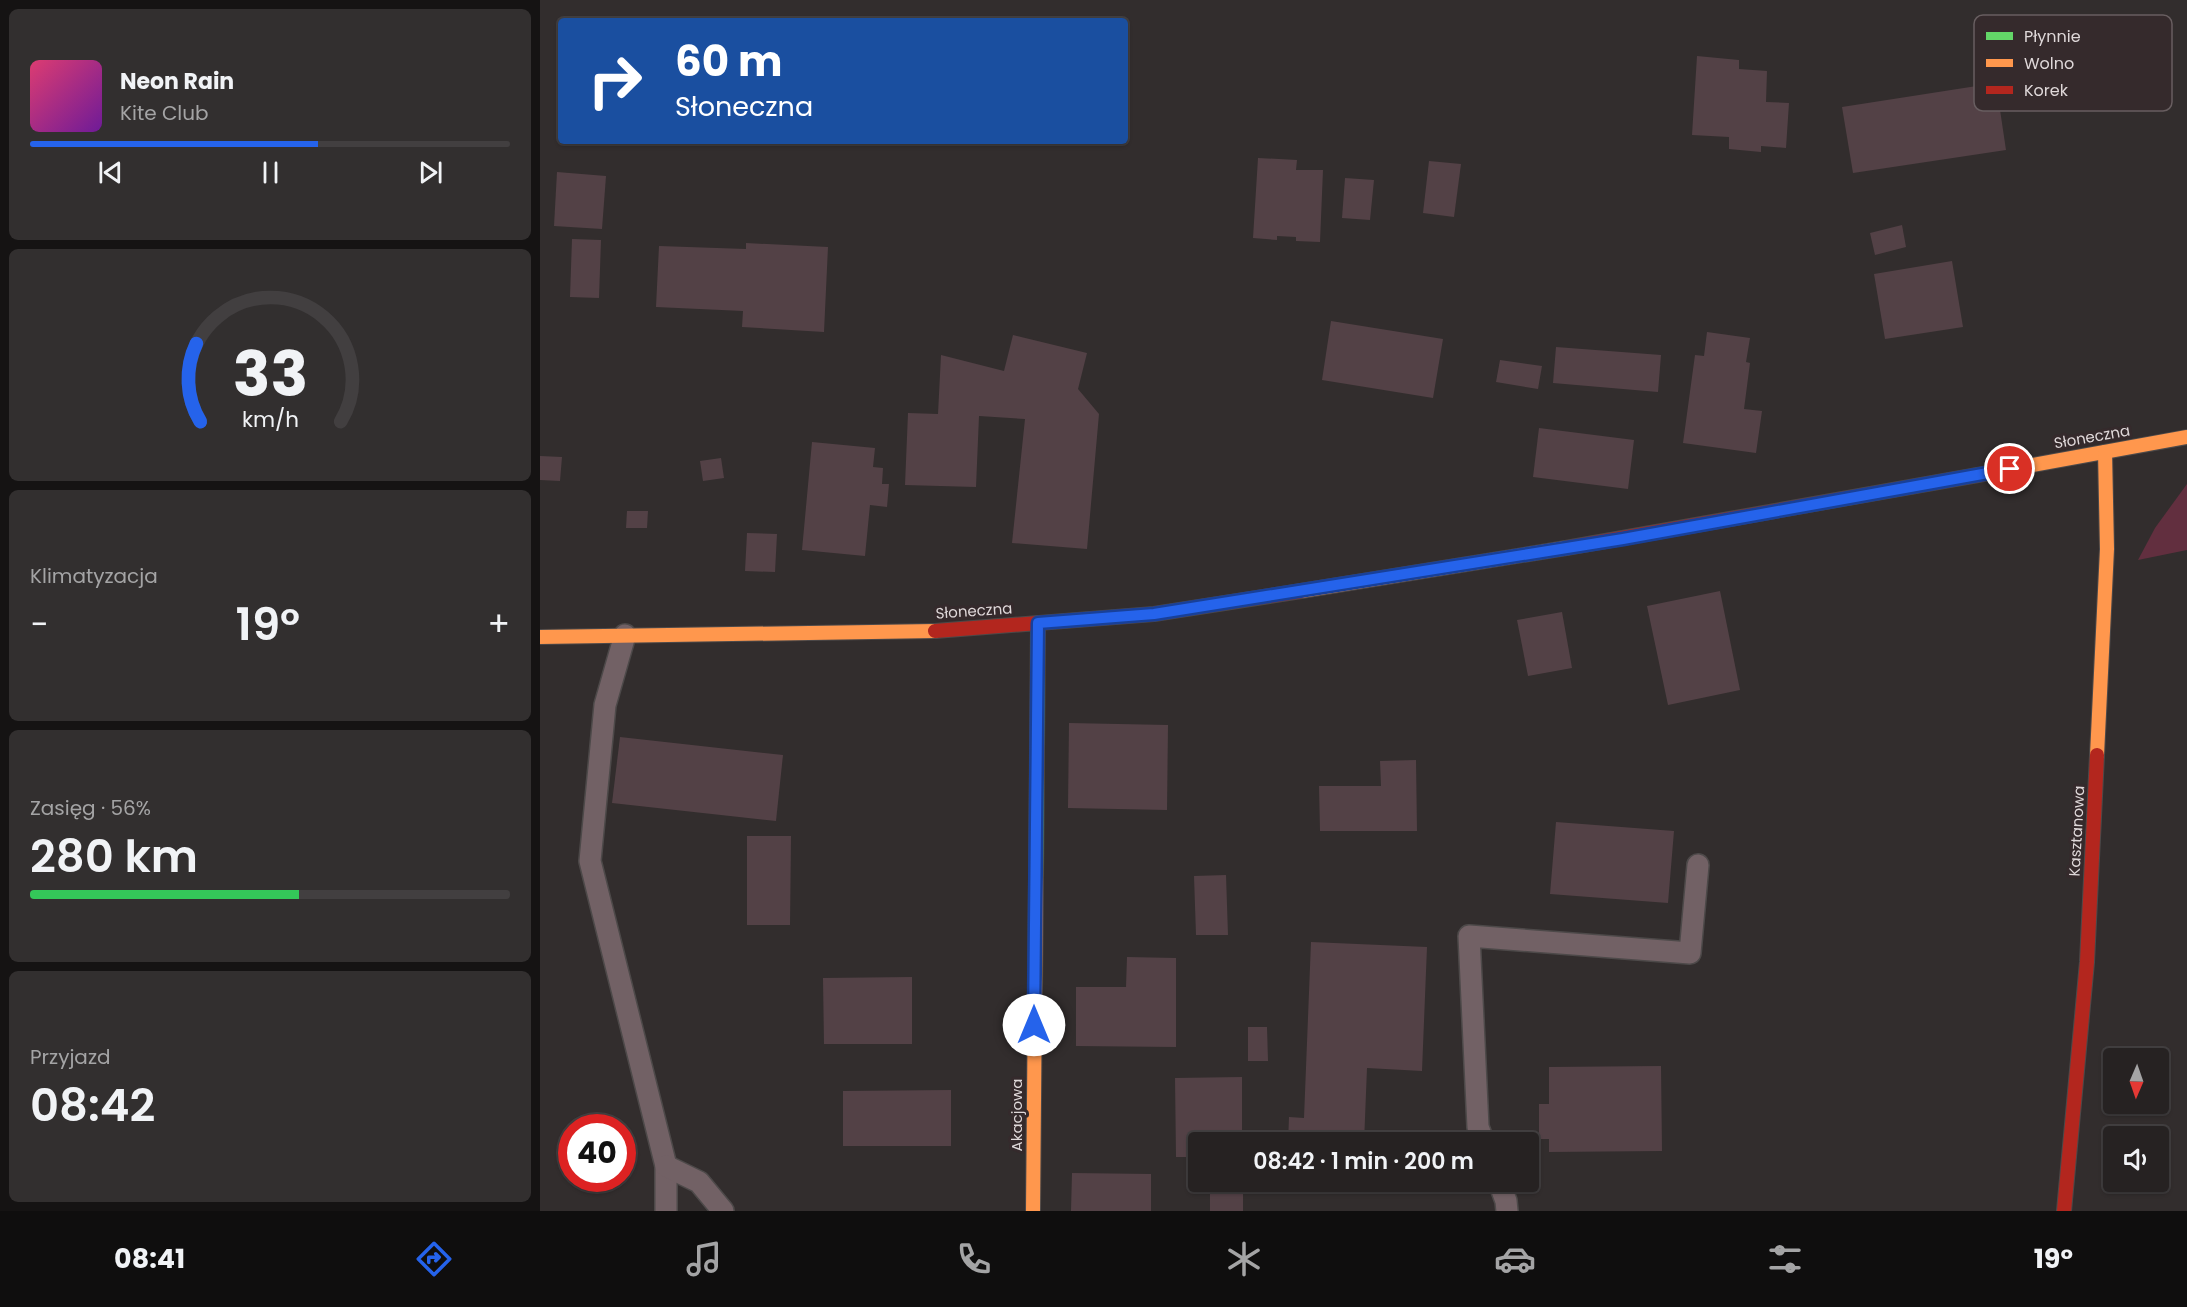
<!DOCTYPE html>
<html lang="pl">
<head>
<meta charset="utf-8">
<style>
	:root { --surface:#262222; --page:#322f2f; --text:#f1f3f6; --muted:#a4a4a5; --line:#423f40; --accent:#2563eb }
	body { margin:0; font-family:Poppins,sans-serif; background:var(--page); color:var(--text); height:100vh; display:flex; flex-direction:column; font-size:22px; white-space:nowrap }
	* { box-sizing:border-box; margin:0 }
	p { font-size:20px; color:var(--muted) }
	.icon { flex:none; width:33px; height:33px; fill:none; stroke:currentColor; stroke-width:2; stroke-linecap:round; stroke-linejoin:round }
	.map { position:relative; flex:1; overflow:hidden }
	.side { display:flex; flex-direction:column; gap:9px; padding:9px; background:#151313; width:540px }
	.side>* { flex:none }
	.hud { position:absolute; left:18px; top:18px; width:570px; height:126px; border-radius:6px; box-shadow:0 2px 4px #0004,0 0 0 2px var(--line); background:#1a4fa0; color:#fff; overflow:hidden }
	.needle { width:39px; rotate:182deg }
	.fabs { position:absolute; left:1563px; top:1048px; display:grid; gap:12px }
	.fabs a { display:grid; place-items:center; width:66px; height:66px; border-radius:6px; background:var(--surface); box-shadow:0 2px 4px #0004,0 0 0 2px var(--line); font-size:30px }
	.speed { position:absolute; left:18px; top:1114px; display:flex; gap:12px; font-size:30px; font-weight:700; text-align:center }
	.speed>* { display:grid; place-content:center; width:78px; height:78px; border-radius:50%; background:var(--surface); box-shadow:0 2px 4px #0004,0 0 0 2px var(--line); line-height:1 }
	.speed .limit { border:9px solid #d22; background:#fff; color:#111 }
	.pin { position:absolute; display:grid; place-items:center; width:51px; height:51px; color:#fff; margin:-26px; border:3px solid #fff; border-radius:50%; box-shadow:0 2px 6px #0007 }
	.me { position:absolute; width:66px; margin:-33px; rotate:0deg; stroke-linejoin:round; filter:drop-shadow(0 0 4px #0008) }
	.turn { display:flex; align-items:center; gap:21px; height:126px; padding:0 18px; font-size:27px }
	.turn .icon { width:78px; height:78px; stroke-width:2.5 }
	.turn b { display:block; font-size:42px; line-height:51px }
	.big { font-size:45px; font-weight:600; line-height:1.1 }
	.side .widget { flex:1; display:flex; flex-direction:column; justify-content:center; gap:9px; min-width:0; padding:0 21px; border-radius:9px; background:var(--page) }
	.side .dial { align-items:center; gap:0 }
	.dial svg { height:156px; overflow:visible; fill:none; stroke:var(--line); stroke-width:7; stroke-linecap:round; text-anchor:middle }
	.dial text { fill:var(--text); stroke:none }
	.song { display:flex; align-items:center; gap:18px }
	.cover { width:72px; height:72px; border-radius:9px; background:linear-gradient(135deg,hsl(340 70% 55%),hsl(280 70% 35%)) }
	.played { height:6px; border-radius:3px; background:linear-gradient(90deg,var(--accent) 60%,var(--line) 60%) }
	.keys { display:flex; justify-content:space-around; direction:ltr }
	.heat { display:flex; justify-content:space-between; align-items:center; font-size:33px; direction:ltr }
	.charge { height:9px; border-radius:4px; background:linear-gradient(90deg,#34c759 56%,var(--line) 0) }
	.trip { position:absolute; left:648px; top:1132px; width:351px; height:60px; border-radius:6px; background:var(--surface); box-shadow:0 2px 4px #0004,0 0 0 2px var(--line); font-weight:600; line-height:60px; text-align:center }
	.dock { display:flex; height:96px; justify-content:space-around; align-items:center; background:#0f0e0e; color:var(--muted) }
	.dock .icon { width:42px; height:42px }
	.dock .active { color:var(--accent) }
	.dock b { font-size:27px; color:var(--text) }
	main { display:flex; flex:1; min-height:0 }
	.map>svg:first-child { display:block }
	.green { fill:#622f3f }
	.building { fill:#534146 }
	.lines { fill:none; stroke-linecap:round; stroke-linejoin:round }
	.lane-casing { stroke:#4d4949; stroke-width:24 }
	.fast-casing { stroke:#4d4949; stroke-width:16 }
	.slow-casing { stroke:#4d4949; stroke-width:16 }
	.jam-casing { stroke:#4d4949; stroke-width:16 }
	.lane { stroke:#726165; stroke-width:21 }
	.fast { stroke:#63d668; stroke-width:14 }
	.slow { stroke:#ff974d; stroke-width:14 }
	.jam { stroke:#b3261e; stroke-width:14 }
	.route-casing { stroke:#184099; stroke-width:15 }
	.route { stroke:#2563eb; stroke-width:10 }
	.labels { text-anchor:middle; stroke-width:6; stroke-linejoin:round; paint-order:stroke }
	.street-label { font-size:15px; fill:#dfd8d9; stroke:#352a2c }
	.key { fill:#352a2c; stroke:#685e60; stroke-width:1.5 }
	.key-label { font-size:16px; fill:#dfd8d9 }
</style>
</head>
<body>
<main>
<section class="side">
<div class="widget">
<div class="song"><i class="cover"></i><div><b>Neon Rain</b><p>Kite Club</p></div></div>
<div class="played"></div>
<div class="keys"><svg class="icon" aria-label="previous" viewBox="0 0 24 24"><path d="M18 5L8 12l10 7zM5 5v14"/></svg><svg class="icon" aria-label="pause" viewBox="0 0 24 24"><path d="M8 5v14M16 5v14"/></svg><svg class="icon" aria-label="next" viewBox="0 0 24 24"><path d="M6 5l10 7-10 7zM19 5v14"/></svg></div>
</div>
<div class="widget dial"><svg viewBox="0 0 100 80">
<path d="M14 69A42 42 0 1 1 86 69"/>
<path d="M14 69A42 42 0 0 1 12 29" stroke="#2563eb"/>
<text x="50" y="56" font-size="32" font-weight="700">33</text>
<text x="50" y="72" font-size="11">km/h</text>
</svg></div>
<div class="widget"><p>Klimatyzacja</p>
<div class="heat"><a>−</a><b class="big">19°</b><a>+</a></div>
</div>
<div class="widget"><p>Zasięg · 56%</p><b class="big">280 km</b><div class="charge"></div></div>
<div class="widget"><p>Przyjazd</p><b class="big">08:42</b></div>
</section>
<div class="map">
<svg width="1647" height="1211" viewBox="0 0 1647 1211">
	<rect width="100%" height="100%" fill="#322d2d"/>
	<polygon class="green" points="1647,484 1647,550 1598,560 1615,528"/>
	<g class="building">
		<polygon points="1157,56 1199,60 1199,69 1227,71 1226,102 1249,103 1246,148 1221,146 1221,152 1189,149 1189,137 1152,135"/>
		<polygon points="1456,83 1466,150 1313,173 1302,107"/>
		<polygon points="718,158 757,160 756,170 783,170 780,242 756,241 756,237 737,236 737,240 713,238"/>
		<polygon points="889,161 921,164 914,217 883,213"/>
		<polygon points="17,172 66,176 62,229 14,226"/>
		<polygon points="805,178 834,180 830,220 802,218"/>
		<polygon points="1362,225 1366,247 1335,255 1330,233"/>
		<polygon points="32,239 61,240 59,298 30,297"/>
		<polygon points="206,243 288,247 284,332 202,327 203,311 116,307 119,246 206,249"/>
		<polygon points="1412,261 1423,327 1345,339 1334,274"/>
		<polygon points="791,321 903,339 893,398 782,380"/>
		<polygon points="1167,332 1210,338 1206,362 1210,363 1204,409 1222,411 1216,453 1143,443 1155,355 1164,356"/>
		<polygon points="473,335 547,353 538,389 559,414 547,549 472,543 485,419 439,416 436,487 365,485 368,413 398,414 401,355 464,371"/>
		<polygon points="1016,347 1121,355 1118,392 1013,383"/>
		<polygon points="960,360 1002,366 998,389 956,382"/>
		<polygon points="999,428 1094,440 1088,489 993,477"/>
		<polygon points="272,442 335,448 333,467 343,468 342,484 349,484 347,507 330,505 325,556 262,550"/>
		<polygon points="0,456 22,457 20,481 0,480"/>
		<polygon points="181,458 184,478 163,481 160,461"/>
		<polygon points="87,511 108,511 107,528 86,528"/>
		<polygon points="207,533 237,534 235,572 205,571"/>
		<polygon points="1180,591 1200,690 1128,705 1107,606"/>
		<polygon points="1022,612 1032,668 988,676 977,620"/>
		<polygon points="529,723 628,725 627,810 528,808"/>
		<polygon points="80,737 243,755 236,821 72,803"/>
		<polygon points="876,760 877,831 780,831 779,786 841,786 840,761"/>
		<polygon points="1016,822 1134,831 1128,903 1010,894"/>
		<polygon points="207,836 251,836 250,925 207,925"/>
		<polygon points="686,875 688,935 656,935 654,876"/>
		<polygon points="771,942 887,947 882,1071 827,1068 824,1143 748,1143 749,1117 764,1118"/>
		<polygon points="587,957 636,958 636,1047 536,1046 536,987 586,987"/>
		<polygon points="372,977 372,1044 284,1044 283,978"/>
		<polygon points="708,1027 727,1027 728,1061 708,1061"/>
		<polygon points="1121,1066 1122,1151 1009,1152 1009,1139 999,1139 999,1104 1009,1104 1009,1067"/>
		<polygon points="702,1077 702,1143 658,1143 658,1157 636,1157 635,1078"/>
		<polygon points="411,1090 411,1146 303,1146 303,1091"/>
		<polygon points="532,1173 611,1174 611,1211 531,1211"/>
		<rect x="670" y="1182" width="33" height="29"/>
	</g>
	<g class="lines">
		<g class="lane-casing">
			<g id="lane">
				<polyline points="85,635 65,705 50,861 126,1166 126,1211"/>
				<polyline points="944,1143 938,1127 929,936 1150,953 1158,865"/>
				<polyline points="126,1166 159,1182 183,1211"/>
				<polyline points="959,1182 966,1201 967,1211"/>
			</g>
		</g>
		<g class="fast-casing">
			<polyline id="fast" points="496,879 498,623"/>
		</g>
		<g class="slow-casing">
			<g id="slow">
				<polyline points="1449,473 1647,437"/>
				<polyline points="761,591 1026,548"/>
				<polyline points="0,637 395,631"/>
				<polyline points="1557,755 1567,549 1565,452"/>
				<polyline points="493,1211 496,879"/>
			</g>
		</g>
		<g class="jam-casing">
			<g id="jam">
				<polyline points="1026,548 1449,473"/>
				<polyline points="395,631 614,614 761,591"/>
				<polyline points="1524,1211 1547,962 1557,755"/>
			</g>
		</g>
		<use href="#lane" class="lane"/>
		<use href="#fast" class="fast"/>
		<use href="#slow" class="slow"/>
		<use href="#jam" class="jam"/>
	</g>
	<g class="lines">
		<g class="route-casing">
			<polyline id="route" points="494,1025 498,623 614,614 1083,539 1470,469"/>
		</g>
		<use href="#route" class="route"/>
	</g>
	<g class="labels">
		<g class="street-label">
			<text transform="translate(1552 437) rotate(-10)" y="5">Słoneczna</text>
			<text transform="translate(434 611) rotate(-4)" y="5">Słoneczna</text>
			<text transform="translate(1537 831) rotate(-87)" y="5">Kasztanowa</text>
			<text transform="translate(477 1115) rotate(-90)" y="5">Akacjowa</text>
		</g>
	</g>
	<rect x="1434" y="15" width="198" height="96" rx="9" class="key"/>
	<rect x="1446" y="32" width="27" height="8" fill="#63d668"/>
	<rect x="1446" y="59" width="27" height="8" fill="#ff974d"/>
	<rect x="1446" y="86" width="27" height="8" fill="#b3261e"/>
	<g class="key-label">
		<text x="1484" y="42">Płynnie</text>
		<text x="1484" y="69">Wolno</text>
		<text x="1484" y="96">Korek</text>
	</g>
</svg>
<div class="fabs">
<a><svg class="needle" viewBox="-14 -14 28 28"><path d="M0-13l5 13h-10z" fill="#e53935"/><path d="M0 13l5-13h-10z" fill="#a4a4a5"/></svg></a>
<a><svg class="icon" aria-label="sound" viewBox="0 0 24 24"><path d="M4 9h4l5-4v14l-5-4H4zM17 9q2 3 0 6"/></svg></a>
</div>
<div class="speed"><div class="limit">40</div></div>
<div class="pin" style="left:1470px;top:469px;background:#d93025"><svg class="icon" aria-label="arrive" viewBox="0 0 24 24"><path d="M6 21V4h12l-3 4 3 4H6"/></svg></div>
<svg class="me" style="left:494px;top:1025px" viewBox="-20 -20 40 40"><circle r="19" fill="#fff"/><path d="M0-13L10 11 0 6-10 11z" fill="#2563eb"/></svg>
<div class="trip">08:42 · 1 min · 200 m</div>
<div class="hud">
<div class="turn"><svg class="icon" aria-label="right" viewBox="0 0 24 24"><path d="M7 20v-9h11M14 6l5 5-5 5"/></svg><div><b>60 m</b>Słoneczna</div></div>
</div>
</div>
</main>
<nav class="dock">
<b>08:41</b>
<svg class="icon active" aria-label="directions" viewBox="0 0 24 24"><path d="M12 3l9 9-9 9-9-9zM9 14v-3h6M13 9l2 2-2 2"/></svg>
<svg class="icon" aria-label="music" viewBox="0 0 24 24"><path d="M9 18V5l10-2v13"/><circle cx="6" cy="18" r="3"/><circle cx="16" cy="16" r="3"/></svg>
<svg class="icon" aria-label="phone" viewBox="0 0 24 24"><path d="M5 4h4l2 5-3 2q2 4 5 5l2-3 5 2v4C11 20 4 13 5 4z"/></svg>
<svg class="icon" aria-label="climate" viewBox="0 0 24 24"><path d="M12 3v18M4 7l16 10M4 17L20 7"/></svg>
<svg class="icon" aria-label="car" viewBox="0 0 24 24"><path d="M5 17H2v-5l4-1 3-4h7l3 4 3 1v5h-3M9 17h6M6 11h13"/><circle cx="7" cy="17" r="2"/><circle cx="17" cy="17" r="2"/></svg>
<svg class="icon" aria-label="filters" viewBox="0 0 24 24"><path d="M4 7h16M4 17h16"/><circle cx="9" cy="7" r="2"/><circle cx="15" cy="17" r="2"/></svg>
<b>19°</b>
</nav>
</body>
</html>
